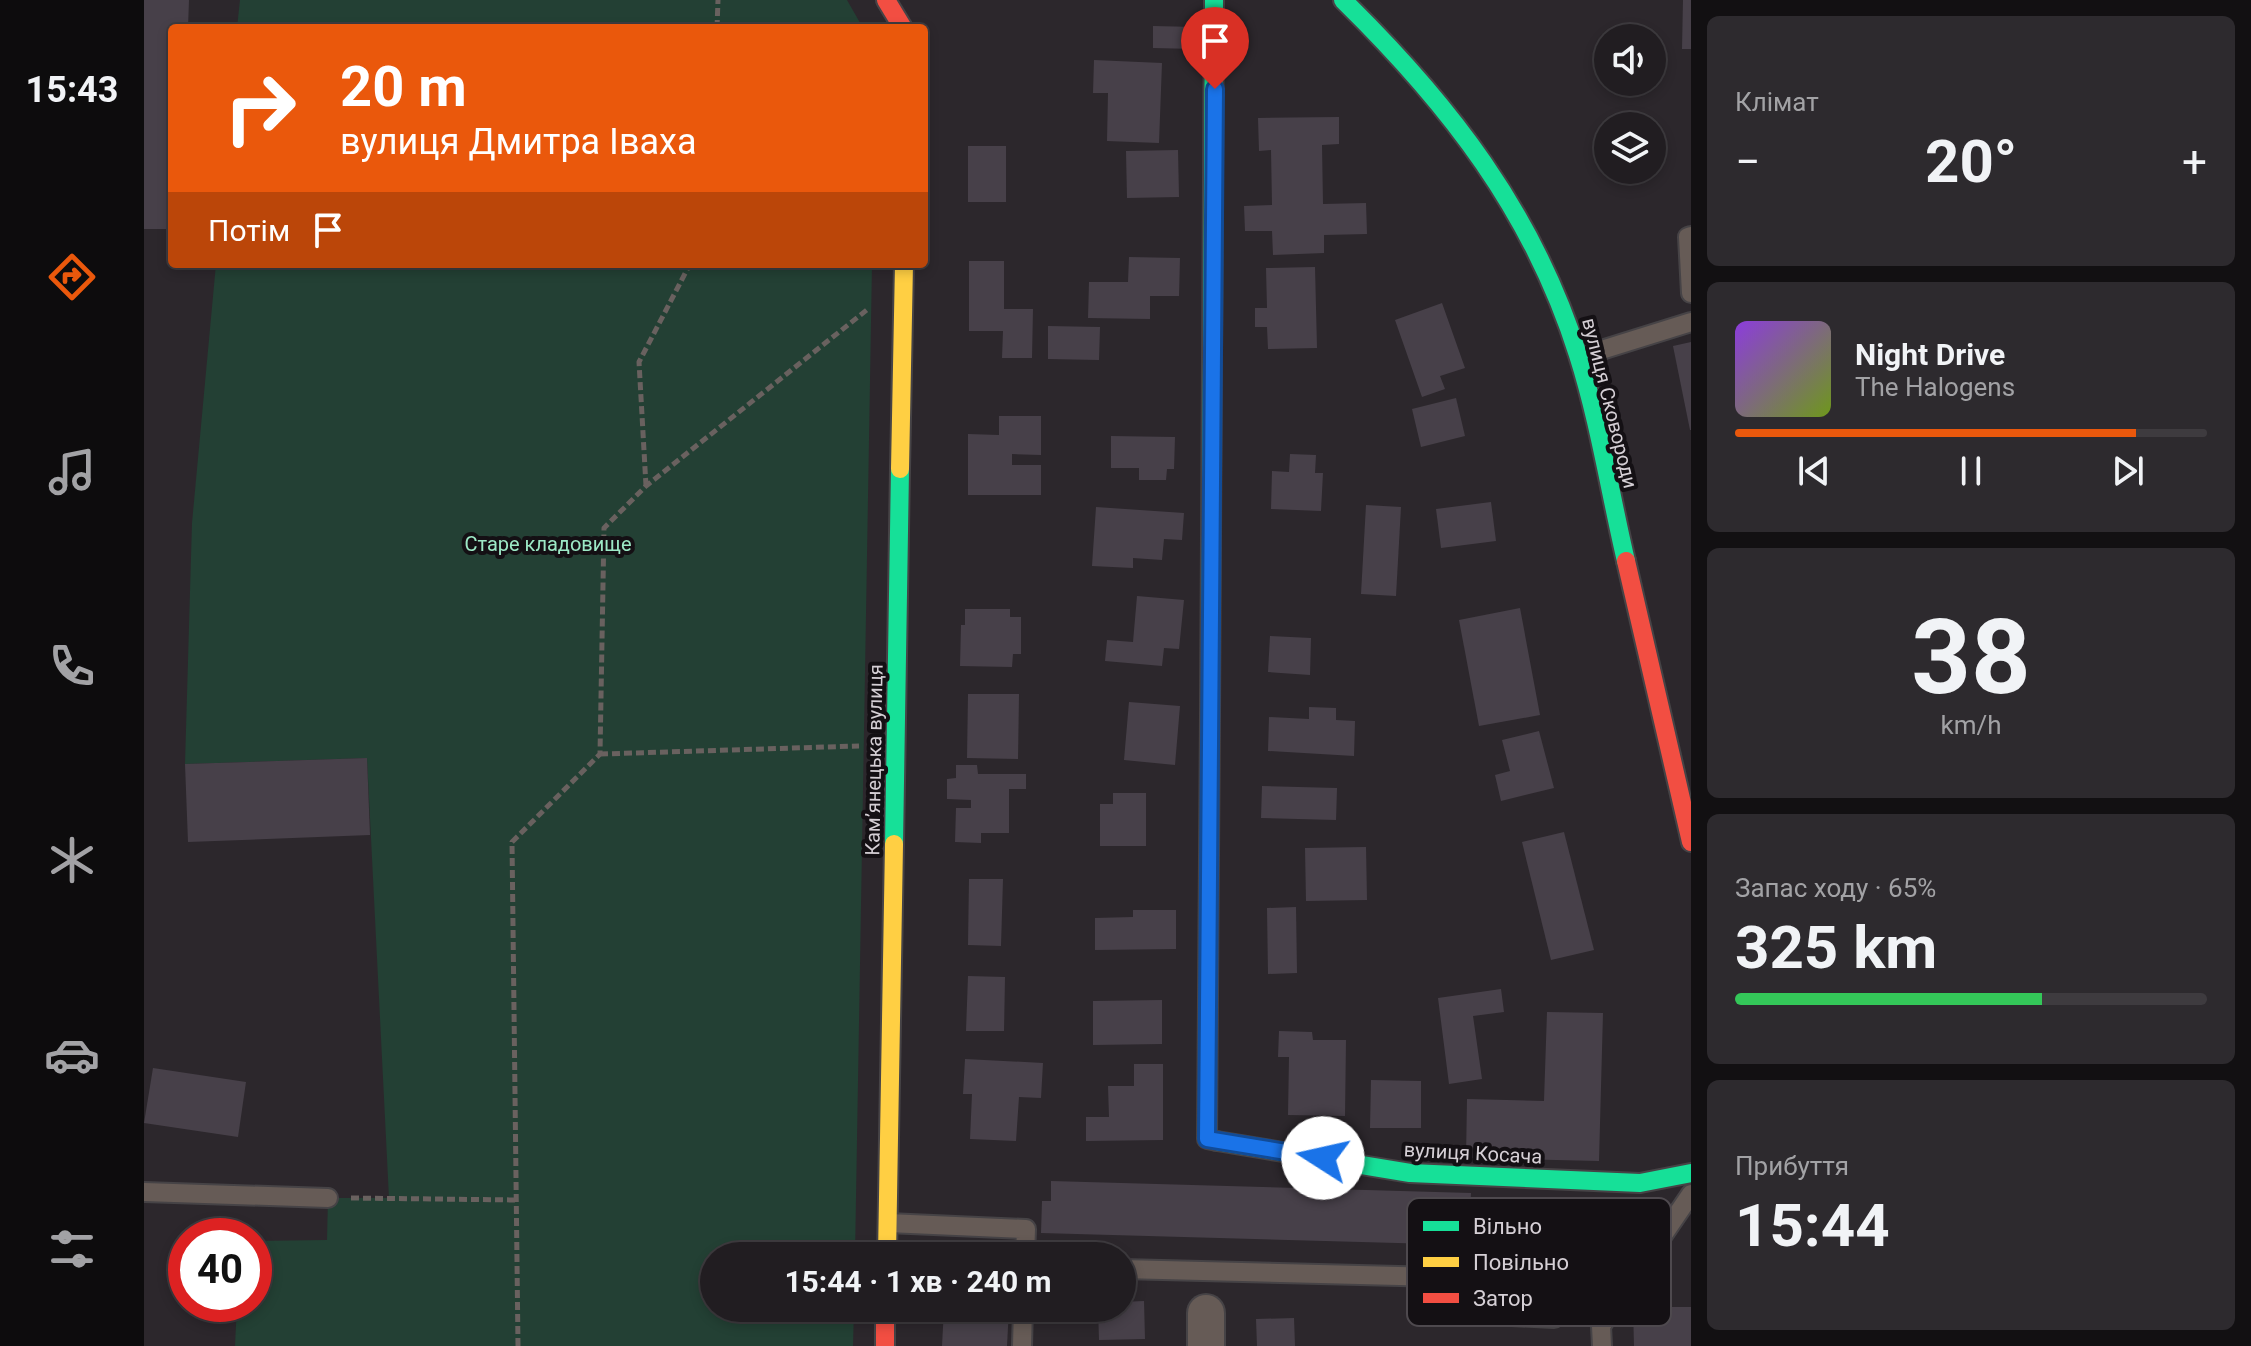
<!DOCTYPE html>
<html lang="uk">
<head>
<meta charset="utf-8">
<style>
	:root { --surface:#211d21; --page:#2d2a2e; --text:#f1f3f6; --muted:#a2a2a5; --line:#3e3b3f; --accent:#ea580c }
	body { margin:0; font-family:Roboto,sans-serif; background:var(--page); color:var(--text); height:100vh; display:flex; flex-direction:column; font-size:30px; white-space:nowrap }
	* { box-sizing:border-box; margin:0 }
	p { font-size:26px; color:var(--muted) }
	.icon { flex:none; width:44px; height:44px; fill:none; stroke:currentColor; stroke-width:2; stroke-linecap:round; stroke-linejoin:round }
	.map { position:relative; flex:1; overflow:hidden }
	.drawer { display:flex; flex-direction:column; gap:16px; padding:16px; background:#121012; width:560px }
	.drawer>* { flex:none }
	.hud { position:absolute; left:24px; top:24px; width:760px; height:244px; border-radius:8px; box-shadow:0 4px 12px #0003,0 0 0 2px var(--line); background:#ea580c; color:#fff; overflow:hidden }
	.controls { position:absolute; left:1450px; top:24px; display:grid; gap:16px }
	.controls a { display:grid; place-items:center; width:72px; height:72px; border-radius:50%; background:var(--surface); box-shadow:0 4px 12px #0003,0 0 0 2px var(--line); font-size:40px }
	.speed { position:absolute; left:24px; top:1218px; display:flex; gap:16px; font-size:40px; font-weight:700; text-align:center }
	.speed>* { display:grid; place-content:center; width:104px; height:104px; border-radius:50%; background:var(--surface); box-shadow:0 4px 12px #0003,0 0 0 2px var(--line); line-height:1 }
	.speed .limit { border:12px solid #d22; background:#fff; color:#111 }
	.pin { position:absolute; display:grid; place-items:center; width:68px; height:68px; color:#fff; margin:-82px -34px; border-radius:50% 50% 50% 0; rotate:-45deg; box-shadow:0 0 8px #0007 }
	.pin .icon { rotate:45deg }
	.me { position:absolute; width:88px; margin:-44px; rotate:280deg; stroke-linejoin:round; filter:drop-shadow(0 0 6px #0008) }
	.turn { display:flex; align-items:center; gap:28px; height:168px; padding:0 40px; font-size:36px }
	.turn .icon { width:104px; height:104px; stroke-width:2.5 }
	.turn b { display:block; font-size:56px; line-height:68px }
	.then { display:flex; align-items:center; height:76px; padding:0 40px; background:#0003; gap:16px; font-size:30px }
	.big { font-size:60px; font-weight:700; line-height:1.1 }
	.drawer .widget { flex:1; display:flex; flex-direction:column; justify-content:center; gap:12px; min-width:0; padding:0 28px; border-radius:12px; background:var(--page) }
	.drawer .dial { align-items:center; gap:0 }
	.dial b { font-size:104px; line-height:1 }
	.song { display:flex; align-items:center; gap:24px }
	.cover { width:96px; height:96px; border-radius:12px; background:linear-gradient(135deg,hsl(270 70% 55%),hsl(80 70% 35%)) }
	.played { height:8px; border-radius:4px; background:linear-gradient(90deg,var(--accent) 85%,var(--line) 85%) }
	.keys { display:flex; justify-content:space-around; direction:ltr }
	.heat { display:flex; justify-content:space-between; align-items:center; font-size:44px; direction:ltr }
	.charge { height:12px; border-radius:6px; background:linear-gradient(90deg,#34c759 65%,var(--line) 0) }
	.trip { position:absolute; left:556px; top:1242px; width:436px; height:80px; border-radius:40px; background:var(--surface); box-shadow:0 4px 12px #0003,0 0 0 2px var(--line); font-weight:700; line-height:80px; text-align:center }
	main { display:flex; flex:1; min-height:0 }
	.tabs { display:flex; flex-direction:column; width:144px; justify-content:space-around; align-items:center; background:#0d0c0d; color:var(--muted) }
	.tabs .icon { width:56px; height:56px }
	.tabs .selected { color:var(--accent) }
	.tabs b { font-size:36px; color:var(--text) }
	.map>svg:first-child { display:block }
	.green { fill:#234034 }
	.building { fill:#474049 }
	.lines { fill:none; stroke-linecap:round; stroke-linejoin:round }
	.lane-casing { stroke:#464346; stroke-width:22 }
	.street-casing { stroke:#464346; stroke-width:40 }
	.fast-casing { stroke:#464346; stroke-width:22 }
	.slow-casing { stroke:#464346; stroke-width:22 }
	.jam-casing { stroke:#464346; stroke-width:22 }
	.path { stroke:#69615f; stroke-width:5; stroke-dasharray:8 4; stroke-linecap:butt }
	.lane { stroke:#665b56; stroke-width:18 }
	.street { stroke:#665b56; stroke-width:36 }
	.fast { stroke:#16e098; stroke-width:18 }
	.slow { stroke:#ffcf43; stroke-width:18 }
	.jam { stroke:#f24e42; stroke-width:18 }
	.route-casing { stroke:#114b97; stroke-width:20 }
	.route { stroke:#1a73e8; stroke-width:14 }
	.labels { text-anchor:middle; stroke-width:8; stroke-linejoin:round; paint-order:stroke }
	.street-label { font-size:20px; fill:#d5cfd5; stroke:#141014 }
	.park-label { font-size:20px; fill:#9de9c6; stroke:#141014 }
	.key { fill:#141014; stroke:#4e494e; stroke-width:2 }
	.key-label { font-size:22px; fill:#d5cfd5 }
</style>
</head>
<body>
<main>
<nav class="tabs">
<b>15:43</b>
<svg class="icon selected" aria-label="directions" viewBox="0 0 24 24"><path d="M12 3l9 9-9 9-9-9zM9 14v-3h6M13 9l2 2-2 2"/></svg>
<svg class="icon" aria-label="music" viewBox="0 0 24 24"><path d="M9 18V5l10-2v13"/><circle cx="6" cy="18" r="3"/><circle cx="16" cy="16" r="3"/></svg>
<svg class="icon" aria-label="phone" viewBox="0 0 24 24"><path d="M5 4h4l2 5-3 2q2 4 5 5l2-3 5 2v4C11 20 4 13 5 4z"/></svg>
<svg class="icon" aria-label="climate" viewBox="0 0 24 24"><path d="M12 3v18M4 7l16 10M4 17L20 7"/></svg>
<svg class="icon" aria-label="car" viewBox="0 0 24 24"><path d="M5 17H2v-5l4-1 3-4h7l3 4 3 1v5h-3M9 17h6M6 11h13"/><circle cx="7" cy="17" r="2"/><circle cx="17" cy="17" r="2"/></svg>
<svg class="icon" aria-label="filters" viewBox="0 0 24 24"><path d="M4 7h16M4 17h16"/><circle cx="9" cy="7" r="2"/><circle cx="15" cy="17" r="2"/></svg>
</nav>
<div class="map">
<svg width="1547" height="1346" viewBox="0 0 1547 1346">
	<rect width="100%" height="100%" fill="#2c272c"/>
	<g class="green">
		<polygon points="96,0 703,0 719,28 93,28"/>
		<polygon points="72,264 728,264 711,1256 570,1256 570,1308 710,1308 709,1346 91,1346 93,1304 110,1304 110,1241 183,1240 184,1198 245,1198 223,758 41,764 48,523"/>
	</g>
	<g class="building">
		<polygon points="0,0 45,0 44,28 28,28 28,229 0,229"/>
		<polygon points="1539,0 1547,0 1547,49 1538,49"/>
		<polygon points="1009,26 1052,27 1052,49 1009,48"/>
		<polygon points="950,60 1018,63 1015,143 963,141 964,93 949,93"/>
		<polygon points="1195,117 1195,144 1178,145 1179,204 1222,203 1223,234 1180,235 1180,253 1129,255 1128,231 1101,231 1100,206 1128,205 1127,150 1115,151 1114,118"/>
		<rect x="824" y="146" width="38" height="56"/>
		<polygon points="1034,150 1035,197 983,198 982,151"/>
		<polygon points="985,257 1036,258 1035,296 1006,296 1006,319 944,318 945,282 984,282"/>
		<polygon points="825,261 860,261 860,309 889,309 888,358 858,358 859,331 825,331"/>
		<polygon points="1171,267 1173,348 1124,349 1123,327 1111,327 1111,308 1123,308 1122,268"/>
		<polygon points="1298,303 1321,368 1296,376 1301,389 1278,397 1251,320"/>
		<polygon points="904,326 956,327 955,360 904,359"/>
		<polygon points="1547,342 1547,430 1546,430 1529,346"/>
		<polygon points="1312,398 1321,436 1277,447 1268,409"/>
		<polygon points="855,416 897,416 897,455 868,454 868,465 897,465 897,495 824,495 824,434 855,435"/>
		<polygon points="967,436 1031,437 1030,469 1023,469 1022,480 995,480 995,468 967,468"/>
		<polygon points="1146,454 1172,455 1171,473 1179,473 1177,511 1127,509 1128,471 1145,472"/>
		<polygon points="1347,502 1352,541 1297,548 1292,509"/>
		<polygon points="1222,505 1257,507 1252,596 1217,594"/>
		<polygon points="952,507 1040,513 1038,540 1020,539 1018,560 989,558 989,568 948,566"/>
		<polygon points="993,596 1040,600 1035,649 1020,648 1018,666 961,661 963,640 989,642"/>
		<polygon points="1376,608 1396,715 1335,726 1315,620"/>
		<polygon points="821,609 866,609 866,617 877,617 877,654 869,654 868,667 816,666 817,625 821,625"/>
		<polygon points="1126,636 1167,638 1166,675 1124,672"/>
		<polygon points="824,694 875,694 874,759 823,758"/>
		<polygon points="985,702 1036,706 1031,765 980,760"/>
		<polygon points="1165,707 1192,708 1192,720 1211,721 1210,756 1124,751 1125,717 1165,719"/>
		<polygon points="1395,731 1410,788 1357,801 1351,775 1366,771 1358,740"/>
		<polygon points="223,758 226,835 44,842 41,764"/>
		<polygon points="812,765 833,765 834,774 882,774 882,789 865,789 865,833 837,833 837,843 811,842 812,808 827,808 827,800 803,799 803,779 812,778"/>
		<polygon points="1118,786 1193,788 1192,820 1117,818"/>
		<polygon points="969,793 1002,793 1002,846 956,846 956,804 969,804"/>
		<polygon points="1420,832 1450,950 1407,960 1378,842"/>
		<polygon points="1222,847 1223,900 1162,901 1161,848"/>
		<polygon points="825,879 859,879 857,946 824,945"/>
		<polygon points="1152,907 1153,973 1124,974 1123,908"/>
		<polygon points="989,910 1032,910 1032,949 951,950 951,918 989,917"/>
		<polygon points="824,976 861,977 860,1031 822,1031"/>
		<polygon points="1357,989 1360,1012 1329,1016 1338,1079 1305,1084 1294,998"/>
		<polygon points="1018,1000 1018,1044 949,1045 949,1001"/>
		<polygon points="1403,1012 1459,1013 1455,1161 1322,1158 1323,1099 1400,1101"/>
		<polygon points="1135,1031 1168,1032 1169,1040 1202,1040 1201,1116 1144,1115 1145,1057 1134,1057"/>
		<polygon points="821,1059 899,1063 897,1098 875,1097 872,1141 826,1139 828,1094 819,1094"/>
		<polygon points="990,1064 1019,1064 1019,1140 942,1141 942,1117 965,1117 964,1086 990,1086"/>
		<polygon points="9,1068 102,1082 94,1137 0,1123"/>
		<polygon points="1227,1080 1277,1081 1277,1128 1226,1128"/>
		<polygon points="907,1181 1327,1193 1326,1212 1479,1216 1477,1257 1454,1256 1453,1271 1326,1268 1326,1245 897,1233 898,1201 907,1201"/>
		<polygon points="1000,1301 1001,1339 955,1340 954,1308 978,1308 978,1302"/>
		<polygon points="1489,1307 1547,1307 1547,1346 1490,1346"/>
		<polygon points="800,1308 865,1308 863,1346 798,1346"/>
		<polygon points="1150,1318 1151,1346 1113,1346 1112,1319"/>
	</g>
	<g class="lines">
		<g class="lane-casing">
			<g id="lane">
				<polyline points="1547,236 1544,237 1547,293"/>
				<polyline points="1435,357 1547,322"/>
				<polyline points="0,1192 184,1198"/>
				<polyline points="744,1223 882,1229 881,1256"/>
				<polyline points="978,1269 1295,1277 1348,1315 1410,1318"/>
				<polyline points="878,1346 879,1308"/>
				<polyline points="1458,1346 1457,1326 1547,1194"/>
			</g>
		</g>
		<g class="street-casing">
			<polyline id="street" points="1062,1346 1062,1313"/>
		</g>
		<g class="fast-casing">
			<g id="fast">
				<path d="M 1199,0 C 1305,104 1389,212 1434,355 C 1455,421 1466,493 1482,561"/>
				<polyline points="1066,714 1070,0"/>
				<polyline points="750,844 756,469"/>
				<polyline points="1073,1141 1266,1173 1496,1183 1547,1173"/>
			</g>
		</g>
		<g class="slow-casing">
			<g id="slow">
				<polyline points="756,469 760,264"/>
				<polyline points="1066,714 1063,1139 1073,1141"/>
				<polyline points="743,1256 750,844"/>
			</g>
		</g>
		<g class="jam-casing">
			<g id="jam">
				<polyline points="742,0 759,28"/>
				<polyline points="1482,561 1547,842"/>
				<polyline points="741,1308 741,1346"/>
			</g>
		</g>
		<g class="path">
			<polyline points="573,28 574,0"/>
			<polyline points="502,486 495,362 546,264"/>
			<polyline points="456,754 715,746"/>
			<polyline points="207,1198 374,1200"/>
			<polyline points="374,1346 368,842 456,754 460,528 502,486 724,309"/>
		</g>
		<use href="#lane" class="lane"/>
		<use href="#street" class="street"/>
		<use href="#fast" class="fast"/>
		<use href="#slow" class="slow"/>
		<use href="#jam" class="jam"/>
	</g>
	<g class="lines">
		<g class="route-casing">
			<polyline id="route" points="1071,89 1063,1139 1179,1158"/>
		</g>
		<use href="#route" class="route"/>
	</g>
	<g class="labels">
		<g class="street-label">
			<text transform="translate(1466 403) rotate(76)" y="7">вулиця Сковороди</text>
			<text transform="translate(730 760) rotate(-89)" y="7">Камʼянецька вулиця</text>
			<text transform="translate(1329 1153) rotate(3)" y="7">вулиця Косача</text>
		</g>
		<g class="park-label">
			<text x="404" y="551">Старе кладовище</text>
		</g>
	</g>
	<rect x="1263" y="1198" width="264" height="128" rx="12" class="key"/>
	<rect x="1279" y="1221" width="36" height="10" fill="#16e098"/>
	<rect x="1279" y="1257" width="36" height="10" fill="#ffcf43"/>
	<rect x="1279" y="1293" width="36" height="10" fill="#f24e42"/>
	<g class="key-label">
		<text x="1329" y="1234">Вільно</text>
		<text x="1329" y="1270">Повільно</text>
		<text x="1329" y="1306">Затор</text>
	</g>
</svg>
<div class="controls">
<a><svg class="icon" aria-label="sound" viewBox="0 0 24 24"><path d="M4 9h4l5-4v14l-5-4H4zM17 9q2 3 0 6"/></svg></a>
<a><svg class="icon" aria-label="layers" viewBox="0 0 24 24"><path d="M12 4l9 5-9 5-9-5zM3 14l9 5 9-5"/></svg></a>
</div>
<div class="speed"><div class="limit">40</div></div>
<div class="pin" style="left:1071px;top:89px;background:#d93025"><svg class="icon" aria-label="arrive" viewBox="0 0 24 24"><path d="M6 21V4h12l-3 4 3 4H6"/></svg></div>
<svg class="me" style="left:1179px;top:1158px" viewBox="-20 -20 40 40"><circle r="19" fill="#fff"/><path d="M0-13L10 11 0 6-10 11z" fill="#1a73e8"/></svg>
<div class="trip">15:44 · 1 хв · 240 m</div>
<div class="hud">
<div class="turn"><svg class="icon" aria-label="right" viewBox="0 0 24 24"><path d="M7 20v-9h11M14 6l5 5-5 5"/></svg><div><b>20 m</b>вулиця Дмитра Іваха</div></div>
<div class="then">Потім<svg class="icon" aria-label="arrive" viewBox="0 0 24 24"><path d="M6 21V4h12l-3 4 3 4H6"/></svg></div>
</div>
</div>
<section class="drawer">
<div class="widget"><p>Клімат</p>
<div class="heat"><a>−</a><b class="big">20°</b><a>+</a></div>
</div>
<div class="widget">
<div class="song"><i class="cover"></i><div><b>Night Drive</b><p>The Halogens</p></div></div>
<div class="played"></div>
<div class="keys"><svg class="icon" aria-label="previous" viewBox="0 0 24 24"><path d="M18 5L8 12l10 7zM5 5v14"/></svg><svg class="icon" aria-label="pause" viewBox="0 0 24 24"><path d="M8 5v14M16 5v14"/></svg><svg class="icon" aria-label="next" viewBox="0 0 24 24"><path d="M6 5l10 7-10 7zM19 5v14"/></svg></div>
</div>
<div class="widget dial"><b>38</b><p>km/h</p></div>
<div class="widget"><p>Запас ходу · 65%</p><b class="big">325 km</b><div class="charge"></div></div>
<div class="widget"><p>Прибуття</p><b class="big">15:44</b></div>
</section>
</main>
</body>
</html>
